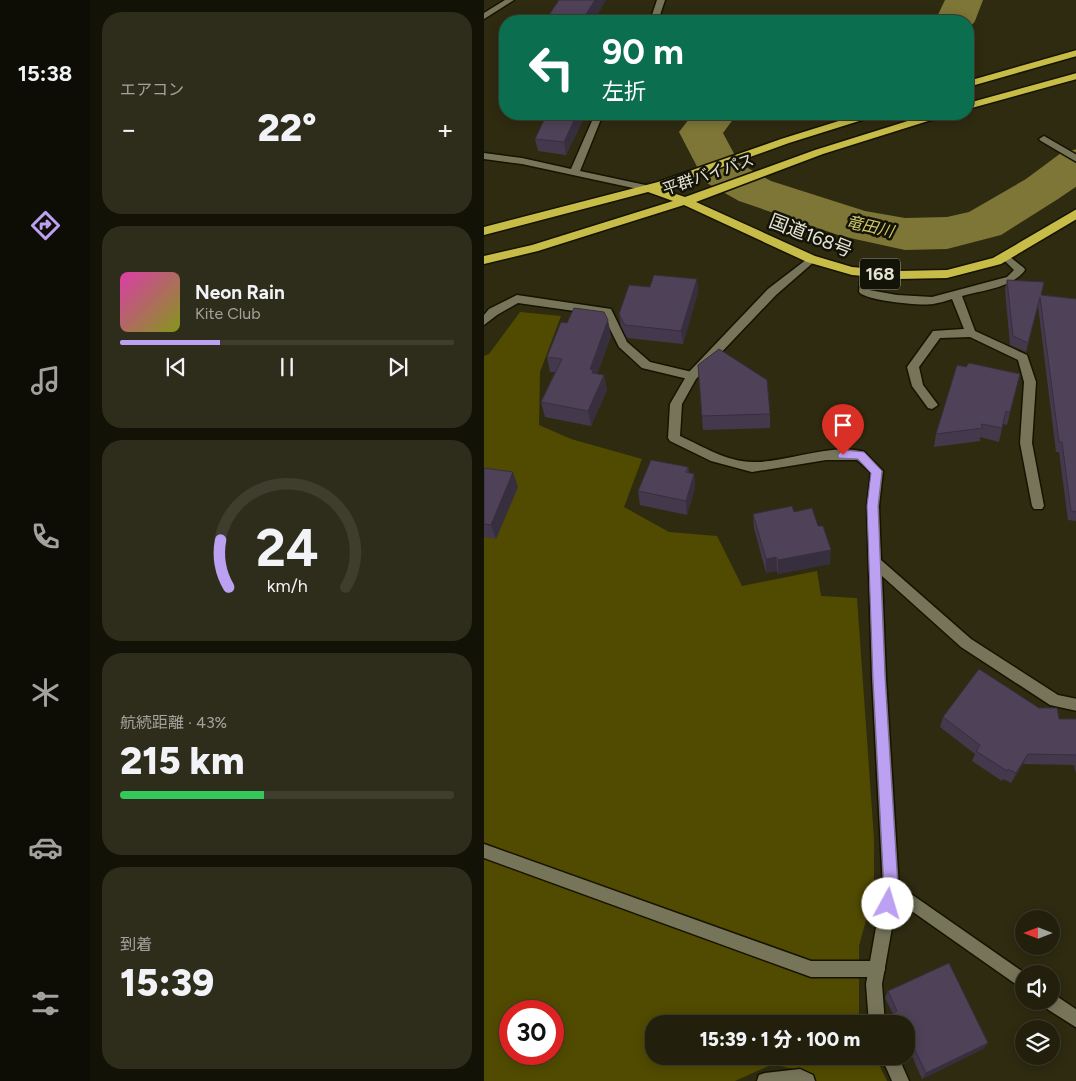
<!DOCTYPE html>
<html lang="ja">
<head>
<meta charset="utf-8">
<style>
	:root { --surface:#22200d; --page:#2e2d1b; --text:#f1f3f6; --muted:#a2a39d; --line:#3f3e2e; --accent:#bca0f2 }
	body { margin:0; font-family:Figtree,"Noto Sans JP",sans-serif; background:var(--page); color:var(--text); height:100vh; display:flex; flex-direction:column; font-size:19px; white-space:nowrap }
	* { box-sizing:border-box; margin:0 }
	p { font-size:16px; color:var(--muted) }
	.icon { flex:none; width:28px; height:28px; fill:none; stroke:currentColor; stroke-width:2; stroke-linecap:round; stroke-linejoin:round }
	.map { position:relative; flex:1; overflow:hidden }
	.details { display:flex; flex-direction:column; gap:12px; padding:12px; background:#131207; width:394px }
	.details>* { flex:none }
	.hud { position:absolute; left:15px; top:15px; width:475px; height:105px; border-radius:20px; box-shadow:0 2px 12px #0003,0 0 0 1px var(--line); background:#0b6e4f; color:#fff; overflow:hidden }
	.needle { width:32px; rotate:270deg }
	.fabs { position:absolute; left:531px; top:910px; display:grid; gap:10px }
	.fabs a { display:grid; place-items:center; width:45px; height:45px; border-radius:50%; background:var(--surface); box-shadow:0 2px 12px #0003,0 0 0 1px var(--line); font-size:25px }
	.speed { position:absolute; left:15px; top:1000px; display:flex; gap:10px; font-size:25px; font-weight:700; text-align:center }
	.speed>* { display:grid; place-content:center; width:65px; height:65px; border-radius:50%; background:var(--surface); box-shadow:0 2px 12px #0003,0 0 0 1px var(--line); line-height:1 }
	.speed .limit { border:8px solid #d22; background:#fff; color:#111 }
	.pin { position:absolute; display:grid; place-items:center; width:42px; height:42px; color:#fff; margin:-51px -21px; border-radius:50% 50% 50% 0; rotate:-45deg; box-shadow:0 0 5px #0007 }
	.pin .icon { rotate:45deg }
	.me { position:absolute; width:55px; margin:-28px; rotate:6deg; stroke-linejoin:round; filter:drop-shadow(0 0 4px #0008) }
	.turn { display:flex; align-items:center; gap:18px; height:105px; padding:0 20px; font-size:22px }
	.turn .icon { width:65px; height:65px; stroke-width:2.5 }
	.turn b { display:block; font-size:35px; line-height:42px }
	.big { font-size:38px; font-weight:800; line-height:1.1 }
	.details .card { flex:1; display:flex; flex-direction:column; justify-content:center; gap:8px; min-width:0; padding:0 18px; border-radius:20px; background:var(--page) }
	.details .dial { align-items:center; gap:0 }
	.dial svg { height:130px; overflow:visible; fill:none; stroke:var(--line); stroke-width:7; stroke-linecap:round; text-anchor:middle }
	.dial text { fill:var(--text); stroke:none }
	.song { display:flex; align-items:center; gap:15px }
	.cover { width:60px; height:60px; border-radius:8px; background:linear-gradient(135deg,hsl(320 70% 55%),hsl(70 70% 35%)) }
	.played { height:5px; border-radius:2px; background:linear-gradient(90deg,var(--accent) 30%,var(--line) 30%) }
	.keys { display:flex; justify-content:space-around; direction:ltr }
	.heat { display:flex; justify-content:space-between; align-items:center; font-size:28px; direction:ltr }
	.charge { height:8px; border-radius:4px; background:linear-gradient(90deg,#34c759 43%,var(--line) 0) }
	.trip { position:absolute; left:161px; top:1015px; width:270px; height:50px; border-radius:20px; background:var(--surface); box-shadow:0 2px 12px #0003,0 0 0 1px var(--line); font-weight:800; line-height:50px; text-align:center }
	main { display:flex; flex:1; min-height:0 }
	.tabs { display:flex; flex-direction:column; width:90px; justify-content:space-around; align-items:center; background:#0e0d05; color:var(--muted) }
	.tabs .icon { width:35px; height:35px }
	.tabs .selected { color:var(--accent) }
	.tabs b { font-size:22px; color:var(--text) }
	.map>svg:first-child { display:block }
	.green { fill:#514b01; fill-rule:evenodd }
	.lines { fill:none; stroke-linecap:round; stroke-linejoin:round }
	.river { fill:#7d7637; fill-rule:evenodd }
	.lane-casing { stroke:#161300; stroke-width:3 }
	.street-casing { stroke:#161300; stroke-width:3 }
	.highway-casing { stroke:#161300; stroke-width:3 }
	.lane { fill:#777559; fill-rule:evenodd }
	.street { fill:#777559; fill-rule:evenodd }
	.highway { fill:#c7bc48; fill-rule:evenodd }
	.wall { fill:#44394c }
	.shaded-wall { fill:#372e3e }
	.building { fill:#4f4258; stroke:#372e3e }
	.route { fill:#bca0f2; stroke:#7a689d }
	.labels { text-anchor:middle; stroke-width:5; stroke-linejoin:round; paint-order:stroke }
	.far-street-label { font-size:16px; fill:#e4e3d3; stroke:#141308 }
	.far-water-label { font-size:16px; font-style:italic; fill:#d0c76a; stroke:#141308 }
	.shield { fill:#141308; stroke:#a6a596; stroke-width:1 }
	.shield-label { font-size:18px; font-weight:bold; fill:#e4e3d3 }
	.street-label { font-size:19px; fill:#e4e3d3; stroke:#141308 }
</style>
</head>
<body>
<main>
<nav class="tabs">
<b>15:38</b>
<svg class="icon selected" aria-label="directions" viewBox="0 0 24 24"><path d="M12 3l9 9-9 9-9-9zM9 14v-3h6M13 9l2 2-2 2"/></svg>
<svg class="icon" aria-label="music" viewBox="0 0 24 24"><path d="M9 18V5l10-2v13"/><circle cx="6" cy="18" r="3"/><circle cx="16" cy="16" r="3"/></svg>
<svg class="icon" aria-label="phone" viewBox="0 0 24 24"><path d="M5 4h4l2 5-3 2q2 4 5 5l2-3 5 2v4C11 20 4 13 5 4z"/></svg>
<svg class="icon" aria-label="climate" viewBox="0 0 24 24"><path d="M12 3v18M4 7l16 10M4 17L20 7"/></svg>
<svg class="icon" aria-label="car" viewBox="0 0 24 24"><path d="M5 17H2v-5l4-1 3-4h7l3 4 3 1v5h-3M9 17h6M6 11h13"/><circle cx="7" cy="17" r="2"/><circle cx="17" cy="17" r="2"/></svg>
<svg class="icon" aria-label="filters" viewBox="0 0 24 24"><path d="M4 7h16M4 17h16"/><circle cx="9" cy="7" r="2"/><circle cx="15" cy="17" r="2"/></svg>
</nav>
<section class="details">
<div class="card"><p>エアコン</p>
<div class="heat"><a>−</a><b class="big">22°</b><a>+</a></div>
</div>
<div class="card">
<div class="song"><i class="cover"></i><div><b>Neon Rain</b><p>Kite Club</p></div></div>
<div class="played"></div>
<div class="keys"><svg class="icon" aria-label="previous" viewBox="0 0 24 24"><path d="M18 5L8 12l10 7zM5 5v14"/></svg><svg class="icon" aria-label="pause" viewBox="0 0 24 24"><path d="M8 5v14M16 5v14"/></svg><svg class="icon" aria-label="next" viewBox="0 0 24 24"><path d="M6 5l10 7-10 7zM19 5v14"/></svg></div>
</div>
<div class="card dial"><svg viewBox="0 0 100 80">
<path d="M14 69A42 42 0 1 1 86 69"/>
<path d="M14 69A42 42 0 0 1 9 40" stroke="#bca0f2"/>
<text x="50" y="56" font-size="32" font-weight="700">24</text>
<text x="50" y="72" font-size="11">km/h</text>
</svg></div>
<div class="card"><p>航続距離 · 43%</p><b class="big">215 km</b><div class="charge"></div></div>
<div class="card"><p>到着</p><b class="big">15:39</b></div>
</section>
<div class="map">
<svg width="593" height="1081" viewBox="0 0 593 1081">
	<rect width="100%" height="100%" fill="#2e2b11"/>
	<path class="green" d="M 36,312 L 77,316 L 56,372 L 55,425 L 87,439 L 158,459 L 140,507 L 185,532 L 233,536 L 258,586 L 333,571 L 337,596 L 373,598 L 390,839 L 390,891 L 375,946 L 375,1020 L 377,1024 L 170,1024 L 170,1056 L 391,1056 L 403,1081 L 327,1081 L 324,1073 L 289,1064 L 251,1081 L 0,1081 L 0,356 L 5,354 ZM 26,1011 L 69,1011 L 69,1054 L 26,1054 Z"/>
	<g class="lines">
		<g class="river">
			<polygon points="461,0 499,0 491,21 484,30 484,21 451,21"/>
			<polygon points="209,114 253,114 239,133 255,163 287,181 381,211 421,218 463,217 485,212 542,179 577,153 593,149 593,186 574,199 517,235 463,249 421,250 357,236 255,201 221,182 195,132"/>
		</g>
		<g class="lane-casing">
			<g id="lane">
				<path d="M 521,253 L 540,268 L 541,270 C 528,288 499,290 478,296 L 491,331 L 543,355 L 552,382 L 548,443 L 560,506 L 558,509 L 550,509 L 548,506 L 536,443 L 540,382 L 534,360 L 486,337 L 456,338 L 435,367 L 439,385 L 454,405 L 448,409 L 444,408 L 428,386 L 423,367 L 449,331 L 480,329 L 468,299 C 462,301 455,303 449,304 C 436,306 383,301 375,292 L 377,272 L 382,269 L 387,272 L 385,290 L 413,295 L 448,297 L 523,277 L 530,270 L 516,256 Z"/>
				<polygon points="33,295 127,309 143,342 166,362 208,372 214,376 208,380 158,368 135,347 119,315 34,303 13,315 0,325 0,315 5,309"/>
				<polygon points="0,844 327,961 393,961 399,963 401,969 399,975 393,977 327,977 0,858"/>
				<polygon points="407,880 542,974 540,974 540,990 402,893 399,888 402,883"/>
				<polygon points="568,993 593,1010 593,1028 560,1007 558,1001 568,1001"/>
			</g>
		</g>
		<g class="street-casing">
			<g id="street">
				<polygon points="21,0 30,0 0,19 0,13"/>
				<polygon points="173,0 181,0 174,21 166,21"/>
				<polygon points="111,114 119,114 96,171 166,186 166,190 163,191 38,164 0,159 0,153 38,158 87,169"/>
				<polygon points="560,136 593,155 593,162 557,141 555,139"/>
				<path d="M 327,256 L 331,257 L 331,261 L 292,295 L 212,379 L 198,404 L 196,436 C 218,446 243,462 269,462 C 302,463 349,442 380,452 L 399,471 L 395,506 L 397,560 L 487,639 L 574,695 L 593,699 L 593,711 L 566,705 L 477,647 L 398,576 L 402,678 L 415,888 L 398,984 L 401,1024 L 385,1024 L 382,984 L 399,888 L 388,678 L 383,506 L 387,472 L 373,460 L 342,460 L 268,472 L 227,461 L 186,441 L 184,438 L 186,404 L 204,373 L 284,289 Z"/>
				<polygon points="397,1056 414,1056 425,1081 408,1081"/>
				<polygon points="316,1069 329,1075 331,1081 273,1081 275,1075 281,1073"/>
			</g>
		</g>
		<g class="highway-casing">
			<g id="highway">
				<polygon points="593,50 593,56 484,87 484,81"/>
				<polygon points="593,73 593,79 484,109 484,103"/>
				<polygon points="377,114 392,114 391,116 305,143 177,189 201,197 331,150 446,114 461,114 460,116 339,154 212,202 331,256 368,267 414,271 463,270 509,258 593,209 593,219 517,264 463,278 414,279 368,275 323,262 200,205 54,251 0,264 0,256 48,245 189,201 164,192 0,235 0,227 174,182 297,139"/>
			</g>
		</g>
		<use href="#lane" class="lane"/>
		<use href="#street" class="street"/>
		<use href="#highway" class="highway"/>
	</g>
	<g class="wall">
		<polygon points="102,114 82,155 54,151 51,139"/>
		<polygon points="213,279 214,292 199,344 143,338 137,326 135,314 166,287"/>
		<polygon points="523,280 557,295 593,299 593,521 584,520 575,452 572,452 554,306 542,352 526,345 521,290"/>
		<polygon points="127,336 113,374 120,375 123,390 107,426 61,417 57,402 71,372 66,372 63,357"/>
		<polygon points="214,365 286,414 286,428 219,430"/>
		<polygon points="482,367 536,374 523,425 519,424 515,442 496,437 496,441 450,447 452,434"/>
		<polygon points="204,467 205,473 210,474 211,488 203,515 156,505 154,491"/>
		<polygon points="0,468 34,487 12,539 0,537"/>
		<polygon points="310,512 346,564 294,574 293,571 282,573 270,528 269,514"/>
		<polygon points="555,708 575,719 593,719 593,777 590,765 539,764 527,783 519,779 518,781 488,761 491,754 456,727 459,717"/>
		<polygon points="404,991 504,1043 499,1049 438,1079 428,1056 422,1058 421,1056 422,1056 422,1024 407,1024 406,1021 409,1014 401,998"/>
	</g>
	<g class="shaded-wall">
		<polygon points="111,0 122,0 110,21 98,21"/>
		<polygon points="93,114 102,114 82,155 80,142"/>
		<polygon points="213,279 214,292 199,344 197,331"/>
		<polygon points="124,320 127,336 111,379 106,369"/>
		<polygon points="120,375 123,390 107,426 104,411"/>
		<polygon points="29,472 34,487 12,539 7,525"/>
		<polygon points="210,474 211,488 203,515 202,501"/>
		<polygon points="347,550 346,564 294,574 294,560"/>
		<polygon points="292,557 293,571 282,573 282,559"/>
		<polygon points="544,754 539,764 527,783 532,773"/>
		<polygon points="504,1043 499,1049 438,1079 442,1073"/>
		<polygon points="431,1050 428,1056 422,1058 425,1053"/>
	</g>
	<g class="building">
		<polygon points="75,0 111,0 98,21 61,21"/>
		<polygon points="63,114 93,114 80,142 51,139"/>
		<polygon points="170,275 213,279 197,331 141,325 135,314 145,285 166,287"/>
		<polygon points="523,280 560,282 557,295 593,299 593,512 587,511 578,442 575,442 556,297 544,343 529,336"/>
		<polygon points="90,308 120,312 124,320 106,369 109,370 108,373 120,375 104,411 57,402 78,359 63,357 77,322 83,323"/>
		<polygon points="235,349 283,380 286,414 218,416 214,365"/>
		<polygon points="485,363 536,374 526,412 522,411 518,428 497,424 499,428 452,434 473,365 482,367"/>
		<polygon points="167,460 204,467 202,472 210,474 202,501 154,491"/>
		<polygon points="0,468 29,472 7,525 0,524"/>
		<polygon points="308,506 310,512 328,508 334,526 339,526 347,550 294,560 292,557 282,559 269,514"/>
		<polygon points="495,669 555,708 573,708 575,719 593,719 593,755 544,754 532,773 524,769 523,771 492,751 496,745 459,717"/>
		<polygon points="465,963 504,1043 442,1073 431,1050 425,1053 422,1047 422,1024 413,1024 408,1014 413,1011 404,991"/>
	</g>
	<polygon class="route" points="359,450 380,452 398,471 394,506 401,678 414,888 409,909 404,911 399,909 397,904 400,888 389,678 383,506 387,473 374,459 355,458 354,455"/>
	<g class="labels">
		<g class="far-street-label">
			<text transform="translate(224 174) rotate(-19)" y="6">平群バイパス</text>
		</g>
		<g class="far-water-label">
			<text transform="translate(386 226) rotate(13)" y="6">竜田川</text>
		</g>
		<rect class="shield" x="376" y="258.5" width="40" height="31" rx="4"/>
		<g class="shield-label">
			<text x="396" y="280">168</text>
		</g>
		<g class="street-label">
			<text transform="translate(327 235) rotate(21)" y="7">国道168号</text>
		</g>
	</g>
</svg>
<div class="fabs">
<a><svg class="needle" viewBox="-14 -14 28 28"><path d="M0-13l5 13h-10z" fill="#e53935"/><path d="M0 13l5-13h-10z" fill="#a2a39d"/></svg></a>
<a><svg class="icon" aria-label="sound" viewBox="0 0 24 24"><path d="M4 9h4l5-4v14l-5-4H4zM17 9q2 3 0 6"/></svg></a>
<a><svg class="icon" aria-label="layers" viewBox="0 0 24 24"><path d="M12 4l9 5-9 5-9-5zM3 14l9 5 9-5"/></svg></a>
</div>
<div class="speed"><div class="limit">30</div></div>
<div class="pin" style="left:359px;top:455px;background:#d93025"><svg class="icon" aria-label="arrive" viewBox="0 0 24 24"><path d="M6 21V4h12l-3 4 3 4H6"/></svg></div>
<svg class="me" style="left:404px;top:904px" viewBox="-20 -20 40 40"><circle r="19" fill="#fff"/><path d="M0-13L10 11 0 6-10 11z" fill="#bca0f2"/></svg>
<div class="trip">15:39 · 1 分 · 100 m</div>
<div class="hud">
<div class="turn"><svg class="icon" aria-label="left" viewBox="0 0 24 24"><path d="M17 20v-9H6M10 6l-5 5 5 5"/></svg><div><b>90 m</b>左折</div></div>
</div>
</div>
</main>
</body>
</html>
